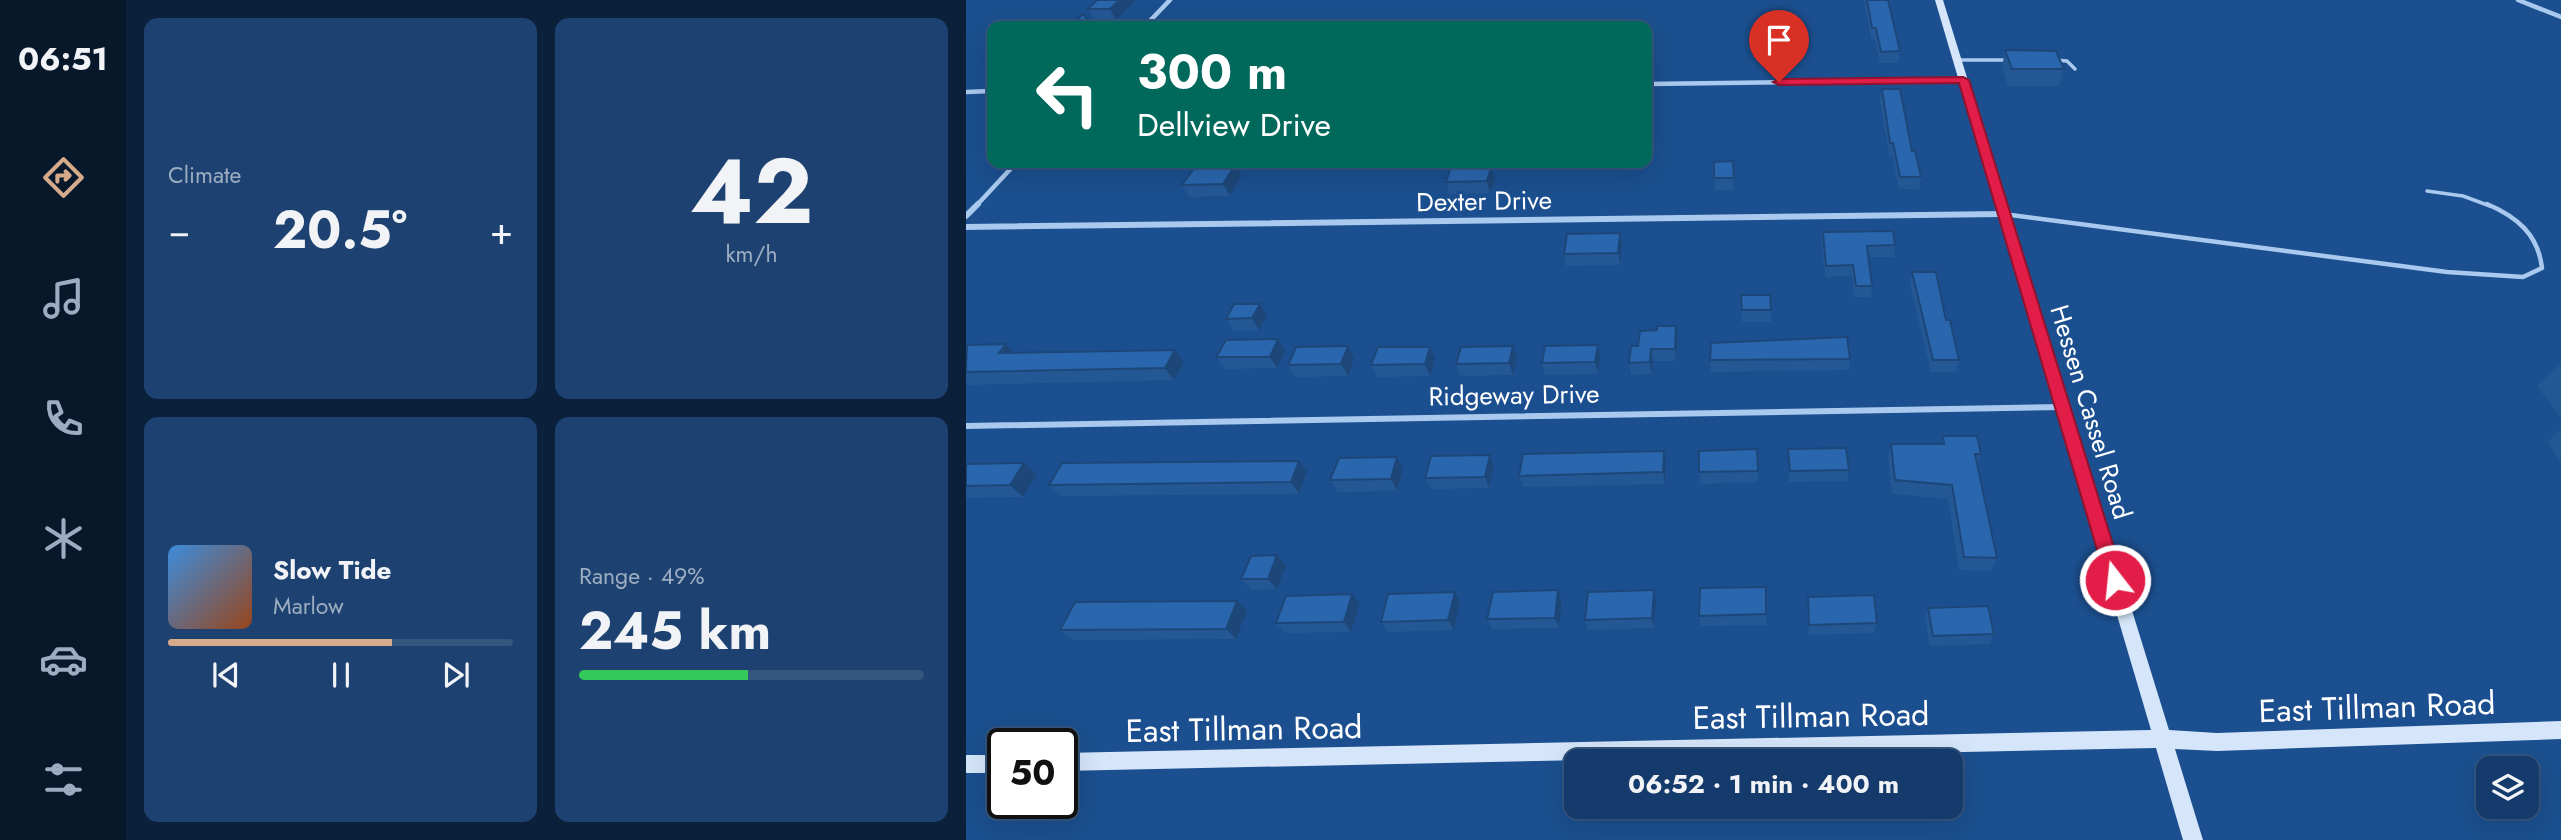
<!DOCTYPE html>
<html lang="en">
<head>
<meta charset="utf-8">
<style>
	:root { --surface:#143b6b; --page:#1d4271; --text:#f1f3f6; --muted:#9dadc1; --line:#33557e; --accent:#d6ab8b }
	body { margin:0; font-family:Jost,sans-serif; background:var(--page); color:var(--text); height:100vh; display:flex; flex-direction:column; font-size:26px; white-space:nowrap }
	* { box-sizing:border-box; margin:0 }
	p { font-size:23px; color:var(--muted) }
	.icon { flex:none; width:38px; height:38px; fill:none; stroke:currentColor; stroke-width:2; stroke-linecap:round; stroke-linejoin:round }
	.map { position:relative; flex:1; overflow:hidden }
	.drawer { display:flex; flex-direction:column; gap:18px; padding:18px; background:#0b203b; width:840px }
	.drawer>* { flex:none }
	.guide { position:absolute; left:21px; top:21px; width:665px; height:147px; border-radius:14px; box-shadow:0 7px 28px #0002,0 0 0 2px var(--line); background:#00695c; color:#fff; overflow:hidden }
	.controls { position:absolute; left:1510px; top:756px; display:grid; gap:14px }
	.controls a { display:grid; place-items:center; width:63px; height:63px; border-radius:14px; background:var(--surface); box-shadow:0 7px 28px #0002,0 0 0 2px var(--line); font-size:35px }
	.speed { position:absolute; left:21px; top:728px; display:flex; gap:14px; font-size:35px; font-weight:700; text-align:center }
	.speed>* { display:grid; place-content:center; width:91px; height:91px; border-radius:50%; background:var(--surface); box-shadow:0 7px 28px #0002,0 0 0 2px var(--line); line-height:1 }
	.speed .limit { border:4px solid #111; border-radius:10px; background:#fff; color:#111 }
	.pin { position:absolute; display:grid; place-items:center; width:60px; height:60px; color:#fff; margin:-72px -30px; border-radius:50% 50% 50% 0; rotate:-45deg; box-shadow:0 0 7px #0007 }
	.pin .icon { rotate:45deg }
	.me { position:absolute; width:77px; margin:-38px; rotate:344deg; stroke-linejoin:round; filter:drop-shadow(0 0 5px #0008) }
	.turn { display:flex; align-items:center; gap:24px; height:147px; padding:0 35px; font-size:32px }
	.turn .icon { width:91px; height:91px; stroke-width:2.5 }
	.turn b { display:block; font-size:49px; line-height:60px }
	.big { font-size:52px; font-weight:700; line-height:1.1 }
	.drawer .card { flex:1; display:flex; flex-direction:column; justify-content:center; gap:10px; min-width:0; padding:0 24px; border-radius:14px; background:var(--page) }
	.drawer .dial { align-items:center; gap:0 }
	.dial b { font-size:91px; line-height:1 }
	.song { display:flex; align-items:center; gap:21px }
	.cover { width:84px; height:84px; border-radius:10px; background:linear-gradient(135deg,hsl(210 70% 55%),hsl(20 70% 35%)) }
	.played { height:7px; border-radius:4px; background:linear-gradient(90deg,var(--accent) 65%,var(--line) 65%) }
	.keys { display:flex; justify-content:space-around; direction:ltr }
	.heat { display:flex; justify-content:space-between; align-items:center; font-size:38px; direction:ltr }
	.charge { height:10px; border-radius:5px; background:linear-gradient(90deg,#34c759 49%,var(--line) 0) }
	.drawer .tiles { flex:1; display:grid; gap:18px; grid-template-columns:repeat(2,1fr) }
	.trip { position:absolute; left:598px; top:749px; width:399px; height:70px; border-radius:14px; background:var(--surface); box-shadow:0 7px 28px #0002,0 0 0 2px var(--line); font-weight:700; line-height:70px; text-align:center }
	main { display:flex; flex:1; min-height:0 }
	.dock { display:flex; flex-direction:column; width:126px; justify-content:space-around; align-items:center; background:#08182b; color:var(--muted) }
	.dock .icon { width:49px; height:49px }
	.dock .active { color:var(--accent) }
	.dock b { font-size:32px; color:var(--text) }
	.map>svg:first-child { display:block }
	.lines { fill:none; stroke-linecap:round; stroke-linejoin:round }
	.service-far1 { stroke:#a9c9ee; stroke-width:3.5 }
	.service { stroke:#a9c9ee; stroke-width:4.5 }
	.minor-far1 { stroke:#a9c9ee; stroke-width:4.5 }
	.minor { stroke:#a9c9ee; stroke-width:6 }
	.secondary { fill:#d6e6fa; fill-rule:evenodd }
	.wall { fill:#245895 }
	.shaded-wall { fill:#1d4779 }
	.building { fill:#2a66ad; stroke:#1d4779; stroke-width:2 }
	.route { fill:#e11d48; stroke:#92132f; stroke-width:2 }
	.labels { text-anchor:middle; stroke-width:7; stroke-linejoin:round; paint-order:stroke }
	.street-label { font-size:26px; fill:#fff; stroke:#1b4f8f }
	.near-street-label { font-size:32px; fill:#fff; stroke:#1b4f8f }
</style>
</head>
<body>
<main>
<nav class="dock">
<b>06:51</b>
<svg class="icon active" aria-label="directions" viewBox="0 0 24 24"><path d="M12 3l9 9-9 9-9-9zM9 14v-3h6M13 9l2 2-2 2"/></svg>
<svg class="icon" aria-label="music" viewBox="0 0 24 24"><path d="M9 18V5l10-2v13"/><circle cx="6" cy="18" r="3"/><circle cx="16" cy="16" r="3"/></svg>
<svg class="icon" aria-label="phone" viewBox="0 0 24 24"><path d="M5 4h4l2 5-3 2q2 4 5 5l2-3 5 2v4C11 20 4 13 5 4z"/></svg>
<svg class="icon" aria-label="climate" viewBox="0 0 24 24"><path d="M12 3v18M4 7l16 10M4 17L20 7"/></svg>
<svg class="icon" aria-label="car" viewBox="0 0 24 24"><path d="M5 17H2v-5l4-1 3-4h7l3 4 3 1v5h-3M9 17h6M6 11h13"/><circle cx="7" cy="17" r="2"/><circle cx="17" cy="17" r="2"/></svg>
<svg class="icon" aria-label="filters" viewBox="0 0 24 24"><path d="M4 7h16M4 17h16"/><circle cx="9" cy="7" r="2"/><circle cx="15" cy="17" r="2"/></svg>
</nav>
<section class="drawer">
<div class="tiles">
<div class="card"><p>Climate</p>
<div class="heat"><a>−</a><b class="big">20.5°</b><a>+</a></div>
</div>
<div class="card dial"><b>42</b><p>km/h</p></div>
<div class="card">
<div class="song"><i class="cover"></i><div><b>Slow Tide</b><p>Marlow</p></div></div>
<div class="played"></div>
<div class="keys"><svg class="icon" aria-label="previous" viewBox="0 0 24 24"><path d="M18 5L8 12l10 7zM5 5v14"/></svg><svg class="icon" aria-label="pause" viewBox="0 0 24 24"><path d="M8 5v14M16 5v14"/></svg><svg class="icon" aria-label="next" viewBox="0 0 24 24"><path d="M6 5l10 7-10 7zM19 5v14"/></svg></div>
</div>
<div class="card"><p>Range · 49%</p><b class="big">245 km</b><div class="charge"></div></div>
</div>
</section>
<div class="map">
<svg width="1595" height="840" viewBox="0 0 1595 840">
	<rect width="100%" height="100%" fill="#1b4f8f"/>
	<g class="lines">
		<g class="service-far1">
			<polyline points="991,60 1044,60"/>
			<polyline points="1089,60 1101,61 1109,69"/>
			<polyline points="1461,191 1497,196 1524,206"/>
		</g>
		<path class="service" d="M 1037,214 L 1481,272 L 1557,277 L 1576,268 C 1572,234 1551,217 1521,204"/>
		<g class="minor-far1">
			<polyline points="1552,0 1595,17"/>
			<polyline points="179,26 204,0"/>
			<polyline points="681,84 997,80"/>
			<polyline points="0,92 26,91"/>
			<polyline points="10,206 50,163"/>
		</g>
		<g class="minor">
			<polyline points="0,216 12,204"/>
			<polyline points="0,227 1037,214"/>
			<polyline points="0,426 1097,407"/>
		</g>
		<g class="secondary">
			<polygon points="969,0 977,0 1203,730 1251,733 1595,721 1595,739 1251,751 1209,749 1237,840 1217,840 1190,748 96,771 96,753 1185,730"/>
			<rect x="0" y="755" width="37" height="18"/>
		</g>
	</g>
	<g class="wall">
		<polygon points="131,0 170,0 150,20 129,20 122,9"/>
		<polygon points="898,0 901,0 934,51 932,63 914,63 909,39 905,39"/>
		<polygon points="1039,50 1098,69 1093,86 1042,86 1036,67"/>
		<polygon points="916,89 946,151 955,177 953,189 933,189 926,155 923,155 914,100"/>
		<polygon points="767,161 768,190 749,190 748,178"/>
		<polygon points="276,176 264,196 223,197 216,185"/>
		<polygon points="529,179 524,193 484,194 480,182"/>
		<polygon points="857,232 929,245 928,257 902,257 906,286 905,297 888,297 886,276 859,277 856,243"/>
		<polygon points="654,233 656,245 654,265 600,266 598,254"/>
		<polygon points="946,272 993,360 990,372 965,372 944,284"/>
		<polygon points="775,295 804,295 805,322 776,322"/>
		<polygon points="294,304 301,316 293,330 268,331 260,319"/>
		<polygon points="710,326 712,338 710,361 687,361 685,374 665,375 663,363 672,346 691,330"/>
		<polygon points="40,344 48,353 209,350 218,362 208,380 0,385 0,346"/>
		<polygon points="382,346 388,358 382,376 329,377 322,365"/>
		<polygon points="319,351 311,368 259,369 250,357"/>
		<polygon points="634,357 632,374 579,375 576,363"/>
		<polygon points="551,358 547,375 494,376 490,364"/>
		<polygon points="469,359 464,376 411,377 405,365"/>
		<polygon points="884,359 883,370 745,372 744,360"/>
		<polygon points="1594,363 1595,363 1595,418 1571,386"/>
		<polygon points="1595,429 1595,462 1581,442"/>
		<polygon points="977,436 1015,454 1011,465 1031,558 1025,571 993,570 982,499 926,494 922,458 925,444 975,444"/>
		<polygon points="791,449 792,482 734,484 733,472"/>
		<polygon points="822,449 883,470 881,481 823,482"/>
		<polygon points="431,457 437,469 431,491 372,492 364,480"/>
		<polygon points="333,461 341,472 333,494 95,496 83,485"/>
		<polygon points="700,462 699,484 557,487 553,476"/>
		<polygon points="0,464 71,475 57,497 0,498"/>
		<polygon points="528,466 523,488 465,489 459,478"/>
		<polygon points="320,566 311,589 285,590 275,579"/>
		<polygon points="800,587 800,625 735,626 733,616"/>
		<polygon points="592,590 596,601 593,628 526,629 521,619"/>
		<polygon points="688,590 690,601 688,628 622,630 619,620"/>
		<polygon points="842,597 911,623 908,633 843,635 841,607"/>
		<polygon points="271,601 281,611 270,639 107,640 94,630"/>
		<polygon points="494,603 488,630 422,632 415,622"/>
		<polygon points="394,604 385,632 319,633 310,623"/>
		<polygon points="962,608 1028,634 1024,644 964,646 959,618"/>
	</g>
	<g class="shaded-wall">
		<polygon points="153,0 170,0 150,20 144,9"/>
		<polygon points="270,164 276,176 264,196 257,184"/>
		<polygon points="525,167 529,179 524,193 521,181"/>
		<polygon points="654,233 656,245 654,265 652,253"/>
		<polygon points="294,304 301,316 293,330 286,318"/>
		<polygon points="710,326 712,338 710,361 709,349"/>
		<polygon points="312,339 319,351 311,368 304,357"/>
		<polygon points="40,344 51,356 33,353"/>
		<polygon points="632,345 634,357 632,374 629,362"/>
		<polygon points="382,346 388,358 382,376 375,364"/>
		<polygon points="547,346 551,358 547,375 543,363"/>
		<polygon points="464,347 469,359 464,376 459,364"/>
		<polygon points="685,349 687,361 685,374 684,362"/>
		<polygon points="209,350 218,362 208,380 199,368"/>
		<polygon points="698,451 700,462 699,484 697,472"/>
		<polygon points="524,455 528,466 523,488 519,477"/>
		<polygon points="431,457 437,469 431,491 425,479"/>
		<polygon points="333,461 341,472 333,494 325,482"/>
		<polygon points="58,463 71,475 57,497 44,485"/>
		<polygon points="311,555 320,566 311,589 302,579"/>
		<polygon points="592,590 596,601 593,628 589,618"/>
		<polygon points="688,590 690,601 688,628 686,618"/>
		<polygon points="489,592 494,603 488,630 482,620"/>
		<polygon points="386,594 394,604 385,632 378,622"/>
		<polygon points="271,601 281,611 270,639 260,629"/>
	</g>
	<g class="building">
		<polygon points="131,0 153,0 144,9 122,9"/>
		<polygon points="901,0 922,0 934,51 915,52 910,28 906,28"/>
		<polygon points="117,14 126,24 124,26 104,26"/>
		<polygon points="1039,50 1090,51 1098,69 1046,69"/>
		<polygon points="916,89 934,89 946,151 949,151 955,177 934,177 927,143 924,143"/>
		<polygon points="767,161 768,178 748,178 748,162"/>
		<polygon points="231,164 270,164 257,184 216,185"/>
		<polygon points="485,167 525,167 521,181 480,182"/>
		<polygon points="927,231 929,245 901,246 906,286 890,286 887,265 860,266 857,232"/>
		<polygon points="654,233 652,253 598,254 601,234"/>
		<polygon points="946,272 970,272 980,320 984,320 993,360 967,360"/>
		<polygon points="775,295 804,295 805,310 776,310"/>
		<polygon points="268,304 294,304 286,318 260,319"/>
		<polygon points="691,326 710,326 709,349 685,349 684,362 663,363 665,346 672,346 674,331 691,330"/>
		<polygon points="881,337 884,359 744,360 745,343"/>
		<polygon points="312,339 304,357 250,357 260,340"/>
		<polygon points="40,344 33,353 209,350 199,368 0,372 1,345"/>
		<polygon points="632,345 629,362 576,363 579,346"/>
		<polygon points="382,346 375,364 322,365 330,347"/>
		<polygon points="547,346 543,363 490,364 495,347"/>
		<polygon points="412,347 464,347 459,364 405,365"/>
		<polygon points="977,436 1011,436 1015,454 1009,454 1031,558 998,557 986,485 929,480 925,444 978,444"/>
		<polygon points="880,448 883,470 824,471 822,449"/>
		<polygon points="791,449 792,471 733,472 733,451"/>
		<polygon points="698,451 697,472 553,476 557,454"/>
		<polygon points="524,455 519,477 459,478 465,456"/>
		<polygon points="431,457 425,479 364,480 373,458"/>
		<polygon points="333,461 325,482 83,485 96,463"/>
		<polygon points="58,463 44,485 0,486 0,464"/>
		<polygon points="311,555 302,579 275,579 285,556"/>
		<polygon points="800,587 800,614 733,616 734,588"/>
		<polygon points="592,590 589,618 521,619 527,592"/>
		<polygon points="688,590 686,618 619,620 622,592"/>
		<polygon points="489,592 482,620 415,622 422,594"/>
		<polygon points="386,594 378,622 310,623 320,596"/>
		<polygon points="908,595 911,623 843,625 842,597"/>
		<polygon points="271,601 260,629 94,630 109,602"/>
		<polygon points="1022,606 1028,634 967,636 962,608"/>
	</g>
	<polygon class="route" points="997,77 1003,80 1158,580 1155,586 1149,588 1142,586 1140,580 993,83 813,85 807,82 813,79"/>
	<g class="labels">
		<g class="street-label">
			<text transform="translate(518 201) rotate(-1)" y="9">Dexter Drive</text>
			<text transform="translate(548 395) rotate(-1)" y="9">Ridgeway Drive</text>
			<text transform="translate(1125 412) rotate(73)" y="9">Hessen Cassel Road</text>
		</g>
		<g class="near-street-label">
			<text transform="translate(1411 707) rotate(-2)" y="11">East Tillman Road</text>
			<text transform="translate(845 716) rotate(-1)" y="11">East Tillman Road</text>
			<text transform="translate(278 729) rotate(-1)" y="11">East Tillman Road</text>
		</g>
	</g>
</svg>
<div class="controls">
<a><svg class="icon" aria-label="layers" viewBox="0 0 24 24"><path d="M12 4l9 5-9 5-9-5zM3 14l9 5 9-5"/></svg></a>
</div>
<div class="speed"><div class="limit">50</div></div>
<div class="pin" style="left:813px;top:82px;background:#d93025"><svg class="icon" aria-label="arrive" viewBox="0 0 24 24"><path d="M6 21V4h12l-3 4 3 4H6"/></svg></div>
<svg class="me" style="left:1149px;top:580px" viewBox="-20 -20 40 40"><circle r="17" fill="#e11d48" stroke="#fff" stroke-width="3"/><path d="M0-11L8 9 0 5-8 9z" fill="#fff"/></svg>
<div class="trip">06:52 · 1 min · 400 m</div>
<div class="guide">
<div class="turn"><svg class="icon" aria-label="left" viewBox="0 0 24 24"><path d="M17 20v-9H6M10 6l-5 5 5 5"/></svg><div><b>300 m</b>Dellview Drive</div></div>
</div>
</div>
</main>
</body>
</html>
